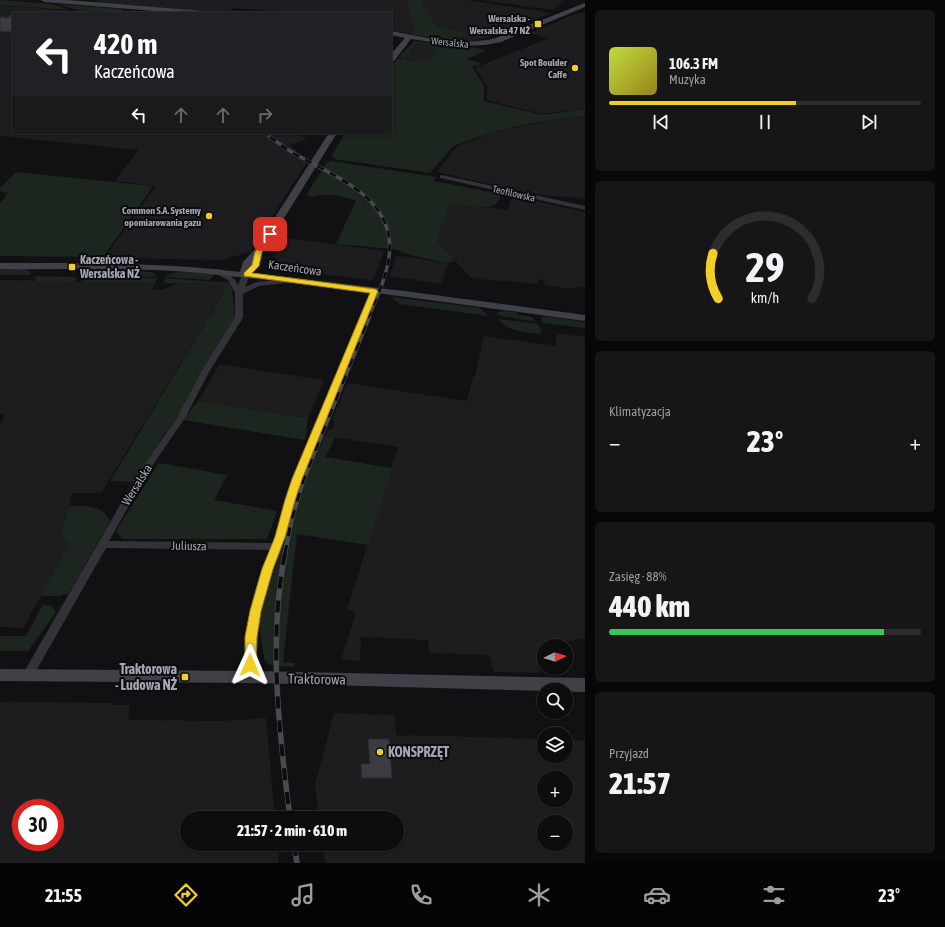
<!DOCTYPE html>
<html lang="pl">
<head>
<meta charset="utf-8">
<style>
	:root { --surface:#0d0d0e; --page:#161617; --text:#f1f3f6; --muted:#9a9c9e; --line:#2d2d2e; --accent:#f3ce29 }
	body { margin:0; font-family:"Asap Condensed",sans-serif; background:var(--page); color:var(--text); height:100vh; display:flex; flex-direction:column; font-size:15px; white-space:nowrap }
	* { box-sizing:border-box; margin:0 }
	p { font-size:13px; color:var(--muted) }
	.icon { flex:none; width:22px; height:22px; fill:none; stroke:currentColor; stroke-width:2; stroke-linecap:round; stroke-linejoin:round }
	.map { position:relative; flex:1; overflow:hidden }
	.panel { display:flex; flex-direction:column; gap:10px; padding:10px; background:#070708; width:360px }
	.panel>* { flex:none }
	.guide { position:absolute; left:12px; top:12px; width:380px; height:122px; border-radius:0px; box-shadow:0 1px 3px #0004,0 0 0 1px var(--line); background:#202124; color:#fff; overflow:hidden }
	.needle { width:26px; rotate:85deg }
	.controls { position:absolute; left:537px; top:639px; display:grid; gap:8px }
	.controls a { display:grid; place-items:center; width:36px; height:36px; border-radius:50%; background:var(--surface); box-shadow:0 1px 3px #0004,0 0 0 1px var(--line); font-size:20px }
	.speed { position:absolute; left:12px; top:799px; display:flex; gap:8px; font-size:20px; font-weight:700; text-align:center }
	.speed>* { display:grid; place-content:center; width:52px; height:52px; border-radius:50%; background:var(--surface); box-shadow:0 1px 3px #0004,0 0 0 1px var(--line); line-height:1 }
	.speed .limit { border:6px solid #d22; background:#fff; color:#111 }
	.pin { position:absolute; display:grid; place-items:center; width:34px; height:34px; color:#fff; margin:-17px; border-radius:8px; box-shadow:0 2px 6px #0006 }
	.me { position:absolute; width:44px; margin:-22px; rotate:1deg; stroke-linejoin:round; filter:drop-shadow(0 0 3px #0008) }
	.turn { display:flex; align-items:center; gap:14px; height:84px; padding:0 16px; font-size:18px }
	.turn .icon { width:52px; height:52px; stroke-width:2.5 }
	.turn b { display:block; font-size:28px; line-height:34px }
	.lanes { display:flex; align-items:center; height:38px; padding:0 16px; background:#0003; justify-content:center; gap:20px; direction:ltr }
	.lanes .off { opacity:.35 }
	.big { font-size:30px; font-weight:800; line-height:1.1 }
	.panel .card { flex:1; display:flex; flex-direction:column; justify-content:center; gap:6px; min-width:0; padding:0 14px; border-radius:6px; background:var(--page) }
	.panel .dial { align-items:center; gap:0 }
	.dial svg { height:104px; overflow:visible; fill:none; stroke:var(--line); stroke-width:7; stroke-linecap:round; text-anchor:middle }
	.dial text { fill:var(--text); stroke:none }
	.song { display:flex; align-items:center; gap:12px }
	.cover { width:48px; height:48px; border-radius:6px; background:linear-gradient(135deg,hsl(70 70% 55%),hsl(50 70% 35%)) }
	.played { height:4px; border-radius:2px; background:linear-gradient(90deg,var(--accent) 60%,var(--line) 60%) }
	.keys { display:flex; justify-content:space-around; direction:ltr }
	.heat { display:flex; justify-content:space-between; align-items:center; font-size:22px; direction:ltr }
	.charge { height:6px; border-radius:3px; background:linear-gradient(90deg,#34c759 88%,var(--line) 0) }
	.trip { position:absolute; left:180px; top:811px; width:224px; height:40px; border-radius:20px; background:var(--surface); box-shadow:0 1px 3px #0004,0 0 0 1px var(--line); font-weight:800; line-height:40px; text-align:center }
	.dock { display:flex; height:64px; justify-content:space-around; align-items:center; background:#050506; color:var(--muted) }
	.dock .icon { width:28px; height:28px }
	.dock .current { color:var(--accent) }
	.dock b { font-size:18px; color:var(--text) }
	main { display:flex; flex:1; min-height:0 }
	.map>svg:first-child { display:block }
	.built { fill:#1d1d20; fill-rule:evenodd }
	.green { fill:#1d251f }
	.building { fill:#3b3b40; stroke:#2c2b2f }
	.lines { fill:none; stroke-linecap:round; stroke-linejoin:round }
	.street { fill:#323238; fill-rule:evenodd }
	.secondary { fill:#404148; fill-rule:evenodd }
	.rail-far3-casing { stroke:#494a51; stroke-width:2.5 }
	.rail-far2-casing { stroke:#494a51; stroke-width:3.5 }
	.rail-far1-casing { stroke:#494a51; stroke-width:4.5 }
	.rail-casing { stroke:#494a51; stroke-width:5.5 }
	.rail-far3 { stroke:#0c0c0e; stroke-width:1.5; stroke-dasharray:5; stroke-linecap:butt }
	.rail-far2 { stroke:#0c0c0e; stroke-width:2.5; stroke-dasharray:7; stroke-linecap:butt }
	.rail-far1 { stroke:#0c0c0e; stroke-width:3; stroke-dasharray:9; stroke-linecap:butt }
	.rail { stroke:#0c0c0e; stroke-width:4; stroke-dasharray:12; stroke-linecap:butt }
	.route { fill:#f3ce29; stroke:#9e861b }
	.poi-dot { fill:#f3ce29; stroke:#0c0c0e; stroke-width:1.5 }
	.labels { text-anchor:middle; stroke-width:4; stroke-linejoin:round; paint-order:stroke }
	.far-poi-label { font-size:10px; font-weight:bold; fill:#a2a5b4; stroke:#0c0c0e; text-anchor:end }
	.far-street-label { font-size:10px; fill:#a2a5b4; stroke:#0c0c0e }
	.poi-label { font-size:12px; font-weight:bold; fill:#a2a5b4; stroke:#0c0c0e; text-anchor:start }
	.street-label { font-size:12px; fill:#a2a5b4; stroke:#0c0c0e }
	.near-poi-label { font-size:14px; font-weight:bold; fill:#a2a5b4; stroke:#0c0c0e; text-anchor:end }
	.near-street-label { font-size:14px; fill:#a2a5b4; stroke:#0c0c0e }
</style>
</head>
<body>
<main>
<div class="map">
<svg width="585" height="863" viewBox="0 0 585 863">
	<rect width="100%" height="100%" fill="#111113"/>
	<g class="built">
		<polygon points="96,0 406,0 415,31 411,34 391,30 391,13 304,13 233,8 230,13 98,3"/>
		<polygon points="421,0 467,0 551,13 494,36 469,42 460,41 465,32 437,27 425,7 420,7 423,4"/>
		<polygon points="481,0 565,0 553,10"/>
		<polygon points="0,5 97,13 13,13 13,133 292,133 295,135 299,134 307,139 289,145 309,160 305,161 307,163 294,183 290,186 291,187 250,252 221,260 104,258 156,186 115,181 138,150 0,136"/>
		<polygon points="585,12 585,109 541,114 486,100 488,89 485,83 475,68 549,38 530,33 578,13"/>
		<polygon points="415,41 424,42 446,56 420,63 398,61"/>
		<polygon points="585,117 585,199 527,193 437,172 456,147 493,132 559,119"/>
		<polygon points="512,196 585,212 585,288 574,287 574,289 544,285 545,280 539,279 538,284 471,278 437,241 450,203 508,210"/>
		<polygon points="281,237 384,251 373,280 284,270 272,253"/>
		<polygon points="397,256 448,263 441,284 389,276"/>
		<polygon points="0,280 155,283 153,290 162,290 178,283 219,284 226,289 101,493 72,493 60,538 71,543 23,628 0,627 0,425 5,414 0,414"/>
		<polygon points="557,333 585,337 585,638 544,646 544,654 539,673 494,672 489,655 429,653 428,640 361,637 360,661 341,660 356,612 347,610 398,447 325,436 327,431 332,429 335,422 332,420 347,383 467,401 473,377 475,376 484,336 555,346"/>
		<polygon points="220,364 277,373 324,380 308,418 198,401"/>
		<path d="M 0,702 L 112,703 L 112,705 L 130,705 L 128,720 L 219,721 L 266,718 L 275,818 L 187,818 L 187,844 L 278,844 L 278,863 L 0,863 ZM 21,808 L 55,808 L 55,842 L 21,842 Z"/>
		<path d="M 334,713 L 395,715 L 396,735 L 544,739 L 544,756 L 566,756 L 566,740 L 585,741 L 585,863 L 325,863 L 323,844 L 397,844 L 397,818 L 319,818 L 315,785 ZM 544,778 L 566,778 L 566,800 L 544,800 ZM 544,822 L 566,822 L 566,844 L 544,844 Z"/>
	</g>
	<g class="green">
		<polygon points="0,0 53,4 69,10 0,5"/>
		<polygon points="406,0 421,0 423,4 421,7 425,7 437,27 466,32 460,41 448,41 411,34 415,31"/>
		<path d="M 57,4 L 122,9 L 123,10 L 120,13 C 98,13 78,12 57,4 Z"/>
		<path d="M 414,41 L 461,47 L 477,48 L 486,51 L 467,59 L 482,64 L 472,67 L 484,85 L 484,101 L 542,115 L 585,109 L 585,116 L 559,119 L 518,126 L 493,132 L 453,146 L 430,173 L 334,159 L 332,155 L 345,133 L 391,133 L 391,66 L 397,59 C 411,61 426,66 436,52 L 437,55 L 439,53 L 435,52 L 434,49 C 418,38 416,44 405,57 L 399,57 Z"/>
		<path d="M 332,161 L 437,177 L 433,181 L 501,194 C 500,197 499,201 497,203 C 488,211 462,204 450,203 L 437,241 L 455,261 L 448,263 L 411,255 L 394,249 L 336,244 L 356,201 C 342,195 325,193 311,197 L 307,194 L 327,162 Z"/>
		<polygon points="16,172 153,186 103,257 0,256 0,203 8,193 0,192 0,188"/>
		<polygon points="0,269 26,269 31,273 30,275 0,275"/>
		<polygon points="138,271 152,272 157,277 100,276 101,272 137,273"/>
		<polygon points="178,272 214,274 210,280 165,277 169,274"/>
		<polygon points="36,276 76,277 75,282 35,281"/>
		<polygon points="82,277 157,278 155,283 81,282"/>
		<polygon points="165,278 230,283 232,289 235,319 175,421 164,435 134,482 110,481 226,289 219,284 163,283"/>
		<polygon points="391,297 480,308 488,316 400,304"/>
		<polygon points="504,311 518,313 518,315 532,317 536,322 496,315 499,312"/>
		<polygon points="544,316 585,322 585,328 543,323 541,318"/>
		<path d="M 498,319 L 538,324 L 542,332 L 538,334 C 521,331 509,332 498,319 Z"/>
		<polygon points="198,401 308,418 305,440 183,420"/>
		<polygon points="325,436 335,438 325,457 392,468 368,545 297,534 283,662 295,663 294,667 270,665 264,659 259,622 264,601 282,546 297,511 306,479"/>
		<polygon points="159,463 227,475 214,500 277,511 267,539 122,539 116,531"/>
		<path d="M 69,506 C 85,506 102,504 110,521 L 69,593 L 59,596 L 41,596 L 70,543 L 60,538 Z"/>
		<polygon points="43,604 52,606 56,612 28,651 0,651 0,636 26,636"/>
	</g>
	<g class="building">
		<polygon points="13,14 13,32 0,31 0,17 7,18"/>
		<polygon points="368,739 389,739 392,778 362,778 361,764 370,764"/>
	</g>
	<g class="lines">
		<g class="street">
			<polygon points="442,175 585,206 585,210 440,178 440,176"/>
			<path d="M 215,269 C 225,268 234,277 238,285 L 243,273 L 249,273 L 250,275 L 245,287 L 257,282 L 286,279 L 290,281 L 286,283 L 259,286 L 243,294 L 243,317 L 241,321 L 209,372 L 185,418 L 148,472 L 109,541 L 273,543 L 285,500 L 371,291 L 375,289 L 379,291 L 295,500 L 282,547 L 272,569 L 260,611 L 257,637 L 256,677 L 254,680 L 250,681 L 246,680 L 244,677 C 245,664 244,650 246,637 C 249,607 258,577 270,550 L 106,548 L 32,678 L 28,679 L 24,678 L 22,675 L 24,672 L 139,472 L 177,418 L 201,372 L 235,317 L 235,293 L 228,280 L 215,273 Z"/>
		</g>
		<g class="secondary">
			<polygon points="41,0 68,0 204,11 207,13 179,13 44,2"/>
			<path d="M 585,3 L 585,7 L 501,42 L 485,45 L 458,46 L 411,39 L 394,61 L 391,61 L 391,54 L 405,38 L 391,35 L 391,31 C 425,37 460,47 496,38 Z"/>
			<path d="M 329,133 L 337,133 L 263,252 L 251,265 L 251,273 L 404,291 L 585,315 L 585,321 C 457,304 328,285 199,273 C 133,267 66,270 0,269 L 0,263 C 80,263 160,262 240,272 L 243,262 L 254,250 Z"/>
			<polygon points="0,669 250,671 585,678 585,692 250,683 0,681"/>
		</g>
		<g class="rail-far3-casing">
			<polyline id="rail-far3" points="264,133 271,138"/>
		</g>
		<g class="rail-far2-casing">
			<path id="rail-far2" d="M 270,137 C 281,145 293,154 306,160 C 346,182 396,202 389,257 C 386,279 376,299 368,318"/>
		</g>
		<g class="rail-far1-casing">
			<polyline id="rail-far1" points="285,554 291,522 303,481 369,317"/>
		</g>
		<g class="rail-casing">
			<g id="rail">
				<path d="M 285,553 C 268,640 279,731 290,818"/>
				<polyline points="294,844 297,863"/>
			</g>
		</g>
		<use href="#rail-far3" class="rail-far3"/>
		<use href="#rail-far2" class="rail-far2"/>
		<use href="#rail-far1" class="rail-far1"/>
		<use href="#rail" class="rail"/>
	</g>
	<polygon class="route" points="267,232 272,232 273,234 262,252 259,266 252,273 375,289 378,291 302,479 295,500 285,537 273,569 261,611 257,637 256,665 255,668 250,669 246,668 245,665 245,637 250,611 262,569 275,537 285,500 292,479 370,293 244,276 244,273 252,265 255,252"/>
	<g class="poi-dot">
		<rect x="534" y="20" width="8" height="8" rx="2"/>
		<circle cx="575" cy="68" r="4"/>
		<circle cx="209" cy="216" r="4"/>
		<rect x="68" y="263" width="8" height="8" rx="2"/>
		<rect x="181" y="673" width="8" height="8" rx="2"/>
		<circle cx="380" cy="752" r="4"/>
	</g>
	<g class="labels">
		<g class="far-poi-label">
			<text x="530" y="22">Wersalska -<tspan x="530" dy="12">Wersalska 47 NŻ</tspan></text>
			<text x="567" y="66">Spot Boulder<tspan x="567" dy="12">Caffe</tspan></text>
			<text x="201" y="214">Common S.A. Systemy<tspan x="201" dy="12">opomiarowania gazu</tspan></text>
		</g>
		<g class="far-street-label">
			<text transform="translate(450 42) rotate(6)" y="4">Wersalska</text>
			<text transform="translate(514 193) rotate(13)" y="4">Teofilowska</text>
		</g>
		<g class="poi-label">
			<text x="80" y="264">Kaczeńcowa -<tspan x="80" dy="14">Wersalska NŻ</tspan></text>
		</g>
		<g class="street-label">
			<text transform="translate(295 268) rotate(8)" y="4">Kaczeńcowa</text>
			<text transform="translate(137 485) rotate(-58)" y="4">Wersalska</text>
			<text transform="translate(189 546) rotate(1)" y="4">Juliusza</text>
		</g>
		<g class="near-poi-label">
			<text x="177" y="674">Traktorowa<tspan x="177" dy="16">- Ludowa NŻ</tspan></text>
			<text x="388" y="757" text-anchor="start">KONSPRZĘT</text>
		</g>
		<g class="near-street-label">
			<text transform="translate(317 679) rotate(1)" y="5">Traktorowa</text>
		</g>
	</g>
</svg>
<div class="controls">
<a><svg class="needle" viewBox="-14 -14 28 28"><path d="M0-13l5 13h-10z" fill="#e53935"/><path d="M0 13l5-13h-10z" fill="#9a9c9e"/></svg></a>
<a><svg class="icon" aria-label="search" viewBox="0 0 24 24"><circle cx="10" cy="10" r="6"/><path d="M15 15l6 6"/></svg></a>
<a><svg class="icon" aria-label="layers" viewBox="0 0 24 24"><path d="M12 4l9 5-9 5-9-5zM3 14l9 5 9-5"/></svg></a>
<a>+</a>
<a>−</a>
</div>
<div class="speed"><div class="limit">30</div></div>
<div class="pin" style="left:270px;top:234px;background:#d93025"><svg class="icon" aria-label="arrive" viewBox="0 0 24 24"><path d="M6 21V4h12l-3 4 3 4H6"/></svg></div>
<svg class="me" style="left:250px;top:665px" viewBox="-20 -20 40 40"><path d="M0-17L14 15 0 8-14 15z" fill="#f3ce29" stroke="#fff" stroke-width="4"/></svg>
<div class="trip">21:57 · 2 min · 610 m</div>
<div class="guide">
<div class="turn"><svg class="icon" aria-label="left" viewBox="0 0 24 24"><path d="M17 20v-9H6M10 6l-5 5 5 5"/></svg><div><b>420 m</b>Kaczeńcowa</div></div>
<div class="lanes"><svg class="icon" aria-label="left" viewBox="0 0 24 24"><path d="M17 20v-9H6M10 6l-5 5 5 5"/></svg><svg class="icon off" aria-label="ahead" viewBox="0 0 24 24"><path d="M12 20V5M6 11l6-6 6 6"/></svg><svg class="icon off" aria-label="ahead" viewBox="0 0 24 24"><path d="M12 20V5M6 11l6-6 6 6"/></svg><svg class="icon off" aria-label="right" viewBox="0 0 24 24"><path d="M7 20v-9h11M14 6l5 5-5 5"/></svg></div>
</div>
</div>
<section class="panel">
<div class="card">
<div class="song"><i class="cover"></i><div><b>106.3 FM</b><p>Muzyka</p></div></div>
<div class="played"></div>
<div class="keys"><svg class="icon" aria-label="previous" viewBox="0 0 24 24"><path d="M18 5L8 12l10 7zM5 5v14"/></svg><svg class="icon" aria-label="pause" viewBox="0 0 24 24"><path d="M8 5v14M16 5v14"/></svg><svg class="icon" aria-label="next" viewBox="0 0 24 24"><path d="M6 5l10 7-10 7zM19 5v14"/></svg></div>
</div>
<div class="card dial"><svg viewBox="0 0 100 80">
<path d="M14 69A42 42 0 1 1 86 69"/>
<path d="M14 69A42 42 0 0 1 10 34" stroke="#f3ce29"/>
<text x="50" y="56" font-size="32" font-weight="700">29</text>
<text x="50" y="72" font-size="11">km/h</text>
</svg></div>
<div class="card"><p>Klimatyzacja</p>
<div class="heat"><a>−</a><b class="big">23°</b><a>+</a></div>
</div>
<div class="card"><p>Zasięg · 88%</p><b class="big">440 km</b><div class="charge"></div></div>
<div class="card"><p>Przyjazd</p><b class="big">21:57</b></div>
</section>
</main>
<nav class="dock">
<b>21:55</b>
<svg class="icon current" aria-label="directions" viewBox="0 0 24 24"><path d="M12 3l9 9-9 9-9-9zM9 14v-3h6M13 9l2 2-2 2"/></svg>
<svg class="icon" aria-label="music" viewBox="0 0 24 24"><path d="M9 18V5l10-2v13"/><circle cx="6" cy="18" r="3"/><circle cx="16" cy="16" r="3"/></svg>
<svg class="icon" aria-label="phone" viewBox="0 0 24 24"><path d="M5 4h4l2 5-3 2q2 4 5 5l2-3 5 2v4C11 20 4 13 5 4z"/></svg>
<svg class="icon" aria-label="climate" viewBox="0 0 24 24"><path d="M12 3v18M4 7l16 10M4 17L20 7"/></svg>
<svg class="icon" aria-label="car" viewBox="0 0 24 24"><path d="M5 17H2v-5l4-1 3-4h7l3 4 3 1v5h-3M9 17h6M6 11h13"/><circle cx="7" cy="17" r="2"/><circle cx="17" cy="17" r="2"/></svg>
<svg class="icon" aria-label="filters" viewBox="0 0 24 24"><path d="M4 7h16M4 17h16"/><circle cx="9" cy="7" r="2"/><circle cx="15" cy="17" r="2"/></svg>
<b>23°</b>
</nav>
</body>
</html>
